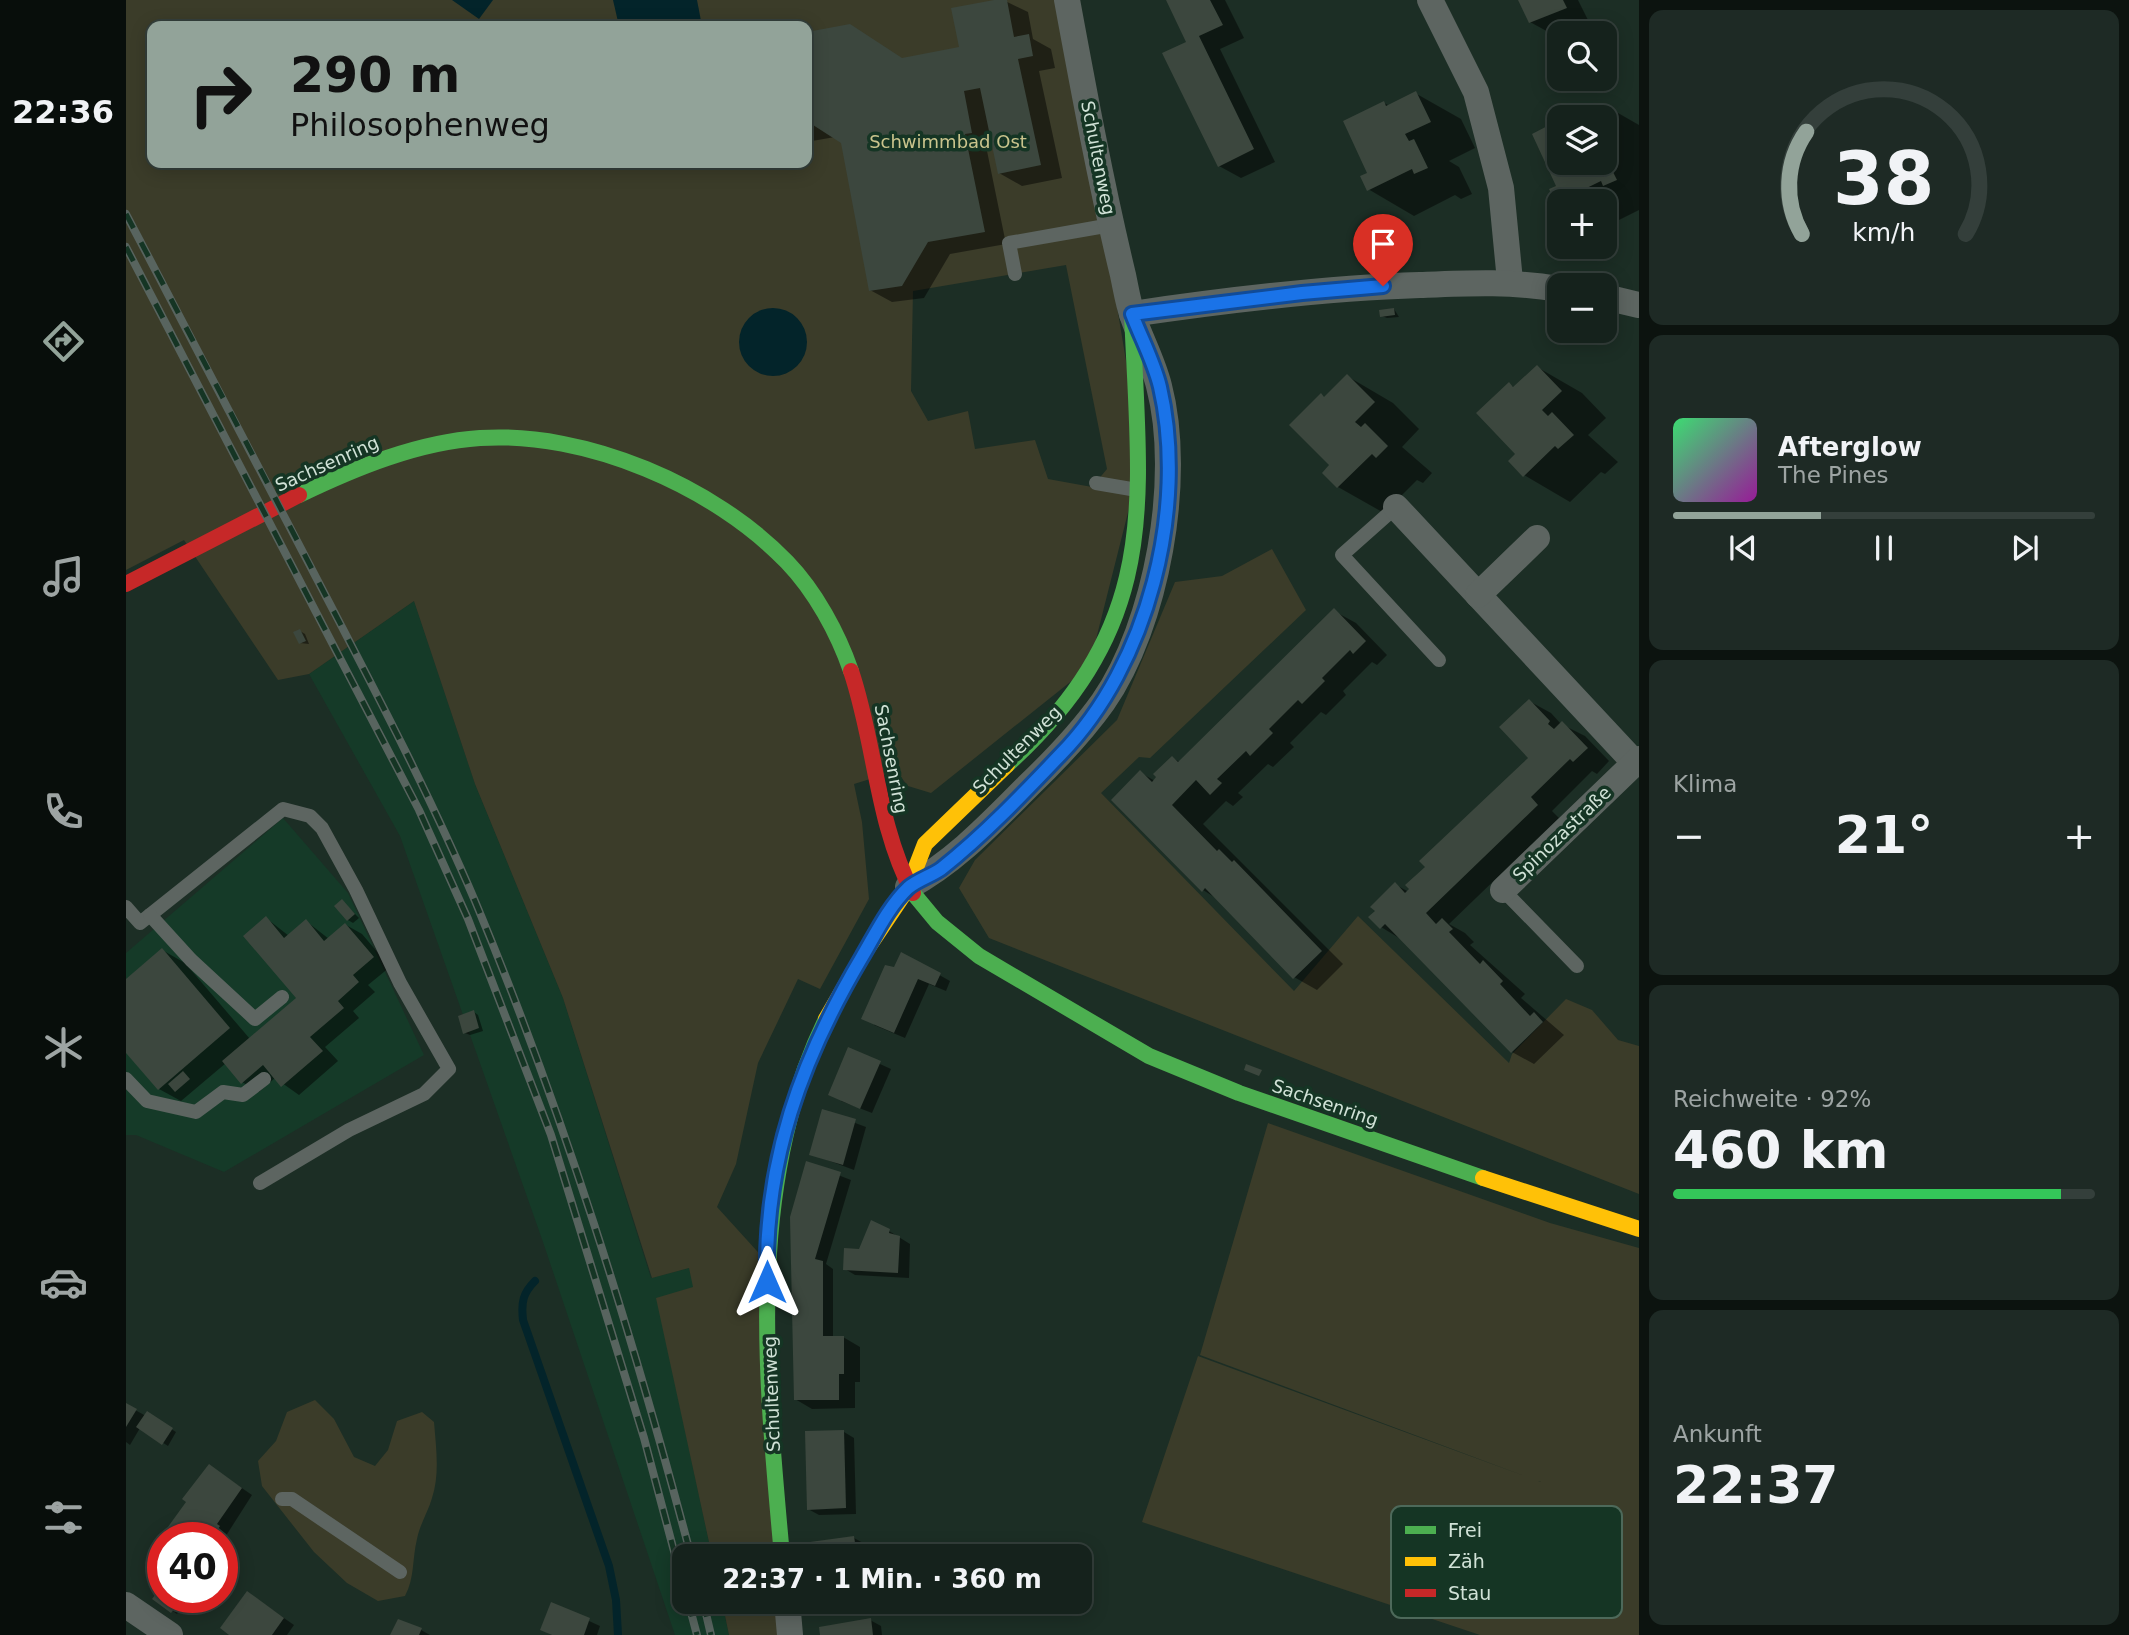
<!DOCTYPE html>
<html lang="de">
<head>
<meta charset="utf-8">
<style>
	:root { --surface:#15221c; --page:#1e2a25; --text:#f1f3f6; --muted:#9da4a3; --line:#343f3b; --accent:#92a399 }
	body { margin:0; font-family:"DejaVu Sans",sans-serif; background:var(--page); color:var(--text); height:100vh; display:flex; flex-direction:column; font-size:26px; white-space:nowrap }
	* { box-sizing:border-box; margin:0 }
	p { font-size:23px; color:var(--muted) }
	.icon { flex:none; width:38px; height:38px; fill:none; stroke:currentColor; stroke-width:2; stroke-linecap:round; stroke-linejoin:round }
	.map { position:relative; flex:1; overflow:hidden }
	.side { display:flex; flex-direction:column; gap:10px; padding:10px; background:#0c130f; width:490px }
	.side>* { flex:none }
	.top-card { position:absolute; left:21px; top:21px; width:665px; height:147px; border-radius:14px; box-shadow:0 4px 18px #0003,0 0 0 2px var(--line); background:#92a399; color:#111; overflow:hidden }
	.tools { position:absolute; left:1421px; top:21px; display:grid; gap:14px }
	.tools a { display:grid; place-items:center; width:70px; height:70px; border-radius:14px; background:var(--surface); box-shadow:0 4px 18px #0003,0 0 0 2px var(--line); font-size:35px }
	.speed { position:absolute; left:21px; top:1522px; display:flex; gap:14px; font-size:35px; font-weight:700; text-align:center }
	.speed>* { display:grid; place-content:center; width:91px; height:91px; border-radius:50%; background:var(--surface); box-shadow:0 4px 18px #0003,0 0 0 2px var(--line); line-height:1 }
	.speed .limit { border:10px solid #d22; background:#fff; color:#111 }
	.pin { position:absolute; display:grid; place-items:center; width:60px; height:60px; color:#fff; margin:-72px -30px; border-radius:50% 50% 50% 0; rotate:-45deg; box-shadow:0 0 7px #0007 }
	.pin .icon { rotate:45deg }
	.me { position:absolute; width:77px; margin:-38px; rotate:0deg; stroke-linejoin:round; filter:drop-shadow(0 0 5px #0008) }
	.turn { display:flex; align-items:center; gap:24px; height:147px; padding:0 28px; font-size:32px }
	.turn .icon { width:91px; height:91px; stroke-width:2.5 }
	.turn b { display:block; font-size:49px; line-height:60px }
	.big { font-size:52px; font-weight:800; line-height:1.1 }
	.side .tile { flex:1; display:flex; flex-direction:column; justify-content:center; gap:10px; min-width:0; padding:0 24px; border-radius:14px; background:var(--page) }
	.side .dial { align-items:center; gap:0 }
	.dial svg { height:182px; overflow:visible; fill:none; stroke:var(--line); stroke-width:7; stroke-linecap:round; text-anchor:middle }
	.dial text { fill:var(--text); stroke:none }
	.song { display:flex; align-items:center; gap:21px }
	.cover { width:84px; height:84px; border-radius:10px; background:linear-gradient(135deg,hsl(140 70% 55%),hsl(300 70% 35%)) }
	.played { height:7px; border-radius:4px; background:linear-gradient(90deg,var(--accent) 35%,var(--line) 35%) }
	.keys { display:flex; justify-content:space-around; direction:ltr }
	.heat { display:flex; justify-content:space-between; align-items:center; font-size:38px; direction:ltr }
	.charge { height:10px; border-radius:5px; background:linear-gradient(90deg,#34c759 92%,var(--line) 0) }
	.trip { position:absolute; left:546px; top:1544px; width:420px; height:70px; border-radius:14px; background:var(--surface); box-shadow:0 4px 18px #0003,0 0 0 2px var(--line); font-weight:800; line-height:70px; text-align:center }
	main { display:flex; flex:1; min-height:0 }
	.menu { display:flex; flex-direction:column; width:126px; justify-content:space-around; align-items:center; background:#080e0b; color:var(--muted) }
	.menu .icon { width:49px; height:49px }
	.menu .active { color:var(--accent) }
	.menu b { font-size:32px; color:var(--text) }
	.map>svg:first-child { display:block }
	.built { fill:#153a28 }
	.green { fill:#3b3c29; fill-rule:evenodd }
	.water { fill:#03242a }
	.shadow { fill:#0007 }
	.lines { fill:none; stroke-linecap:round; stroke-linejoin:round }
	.stream { stroke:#03242a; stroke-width:8 }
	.building { fill:#3c473e }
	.lane { stroke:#5d6561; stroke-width:14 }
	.street { stroke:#5d6561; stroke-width:26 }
	.fast { stroke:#4caf50; stroke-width:16 }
	.slow { stroke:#ffc107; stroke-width:16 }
	.jam { stroke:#c62828; stroke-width:16 }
	.rail-casing { stroke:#58645f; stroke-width:8 }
	.rail { stroke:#153524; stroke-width:5; stroke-dasharray:16; stroke-linecap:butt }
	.route-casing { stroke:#114b97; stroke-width:18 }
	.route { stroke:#1a73e8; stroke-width:12 }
	.labels { text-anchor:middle; stroke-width:7; stroke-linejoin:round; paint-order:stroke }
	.park-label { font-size:18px; fill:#cac48d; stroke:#153524 }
	.street-label { font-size:18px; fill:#d1e2d7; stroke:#153524 }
	.key { fill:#153524; stroke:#4d695a; stroke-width:2 }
	.key-label { font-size:19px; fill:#d1e2d7 }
</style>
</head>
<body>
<main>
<nav class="menu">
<b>22:36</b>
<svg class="icon active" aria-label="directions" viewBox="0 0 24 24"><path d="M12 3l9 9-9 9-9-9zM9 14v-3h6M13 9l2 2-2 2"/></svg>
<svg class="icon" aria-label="music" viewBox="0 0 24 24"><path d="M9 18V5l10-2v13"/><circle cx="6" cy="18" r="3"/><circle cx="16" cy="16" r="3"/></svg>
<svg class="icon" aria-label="phone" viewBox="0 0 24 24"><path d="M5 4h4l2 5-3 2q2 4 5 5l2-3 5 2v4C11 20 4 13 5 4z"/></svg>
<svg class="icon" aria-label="climate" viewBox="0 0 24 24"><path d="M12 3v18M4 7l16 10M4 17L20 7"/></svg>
<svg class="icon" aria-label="car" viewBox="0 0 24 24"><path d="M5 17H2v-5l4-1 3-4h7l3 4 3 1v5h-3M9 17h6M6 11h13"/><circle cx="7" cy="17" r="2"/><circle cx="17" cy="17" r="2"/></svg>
<svg class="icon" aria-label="filters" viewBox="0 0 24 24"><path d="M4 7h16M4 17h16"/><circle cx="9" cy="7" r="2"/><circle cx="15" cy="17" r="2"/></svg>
</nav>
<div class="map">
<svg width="1513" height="1635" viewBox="0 0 1513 1635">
	<rect width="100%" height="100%" fill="#1c2e25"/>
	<g class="built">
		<polygon points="288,601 349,784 437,998 525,1278 563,1268 568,1287 531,1299 586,1556 558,1556 558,1601 596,1601 603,1635 549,1635 417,1242 274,836 183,674"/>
		<polygon points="157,818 222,893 298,1055 98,1172 10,1135 0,1135 0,953"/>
	</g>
	<g class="green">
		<path d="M 0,0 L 940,0 L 1016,457 L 963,667 L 805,793 L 782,786 L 770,771 L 728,784 L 736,822 L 743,899 L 694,989 L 672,979 L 632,1063 L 610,1164 L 591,1207 L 640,1261 L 656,1556 L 586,1556 L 530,1298 L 567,1287 L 563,1268 L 526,1278 L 437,998 L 349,784 L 288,601 L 183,674 L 152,680 L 58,540 L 0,570 ZM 26,26 L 681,26 L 681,163 L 26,163 ZM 940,265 L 981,469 L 966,487 L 922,479 L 909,440 L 849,449 L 842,411 L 802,421 L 785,391 L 787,291 Z"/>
		<polygon points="1146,549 1180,610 1024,758 1013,757 975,793 1168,991 1232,916 1383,1063 1386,1054 1440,999 1466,1010 1492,1040 1513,1046 1513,1194 863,938 833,888 849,860 991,720 1049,582 1096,576"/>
		<polygon points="1142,1123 1424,1223 1513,1248 1513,1635 1354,1635 1016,1522 1072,1356 1415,1482 1074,1355"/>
		<path d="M 189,1400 L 208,1419 L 228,1457 L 249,1466 L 262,1450 L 271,1421 L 296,1412 L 308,1422 C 310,1447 314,1474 306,1498 C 302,1512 294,1524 291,1539 C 286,1559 289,1577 279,1596 L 252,1601 L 221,1583 L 188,1552 L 136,1486 L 132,1461 L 150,1441 L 161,1412 Z"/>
		<polygon points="596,1601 660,1601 664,1635 603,1635"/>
	</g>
	<g class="water">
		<polygon points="326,0 367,0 353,19"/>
		<polygon points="487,0 571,0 576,26 493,26"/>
		<circle cx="647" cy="342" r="34"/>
	</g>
	<g class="shadow">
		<polygon points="877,0 902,12 907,39 925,49 929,68 913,71 936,178 896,186 873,173 868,145 860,146 880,244 824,254 798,298 766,302 744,290 717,142 709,137 686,141 681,138 681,34 723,26 777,60 835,49"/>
		<polygon points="1042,0 1099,0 1118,38 1094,49 1149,162 1115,178 1093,166 1062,43"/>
		<polygon points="1394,0 1452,0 1462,20 1426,34 1404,22"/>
		<polygon points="1289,93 1335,119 1349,148 1323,161 1333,167 1346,194 1335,199 1329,195 1288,216 1242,189 1258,103 1264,106"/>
		<polygon points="1478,105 1513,125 1513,210 1479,227 1479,201 1431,202 1433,186 1408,134 1433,122 1433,163 1479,163 1479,117 1460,117"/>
		<polygon points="1264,258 1269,260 1269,265 1252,263"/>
		<polygon points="1268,309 1273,317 1261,318 1256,316"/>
		<polygon points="1411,367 1456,393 1480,418 1462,435 1492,462 1479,474 1475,472 1444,502 1398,475 1391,454 1383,384 1389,388"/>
		<polygon points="1221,376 1267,403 1293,429 1276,447 1306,473 1297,483 1291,480 1258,513 1212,487 1198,473 1205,465 1200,398"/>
		<polygon points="1208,611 1230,623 1261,655 1251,665 1246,662 1217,691 1220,695 1200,715 1195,712 1164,743 1168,747 1147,767 1142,764 1112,793 1117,797 1107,806 1100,801 1077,824 1217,964 1191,990 1168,977 1093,900 1077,890 1015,773 1029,781 1046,758 1054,762"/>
		<polygon points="174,631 179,634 183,644 174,643"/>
		<polygon points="1403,701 1425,713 1435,724 1459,736 1483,761 1471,774 1466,771 1426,811 1433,818 1323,924 1339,933 1348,942 1344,945 1399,994 1395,998 1438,1035 1408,1064 1386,1052 1278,941 1255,927 1270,885 1283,892 1405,758"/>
		<polygon points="216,901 233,918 227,923 222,920"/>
		<polygon points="140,918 163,936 180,921 203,939 220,925 236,934 264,967 242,985 249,992 227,1011 233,1018 199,1047 212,1061 173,1095 149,1078 133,1092 116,1082 100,1063 55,1101 33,1089 0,1050 0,981 36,950 59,963 124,1039 172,998"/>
		<polygon points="776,954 824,981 820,991 803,984 779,1038 748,1025"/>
		<polygon points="348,1012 352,1015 357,1031 344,1035 339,1033"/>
		<polygon points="723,1050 765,1069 746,1113 715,1101"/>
		<polygon points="697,1111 740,1127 728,1170 685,1154"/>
		<polygon points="681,1163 725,1180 700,1264 707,1269 707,1338 717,1337 734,1347 734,1382 729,1382 729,1408 686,1409 669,1399"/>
		<polygon points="763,1231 784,1244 783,1278 729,1275 719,1269 734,1251"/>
		<polygon points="0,1405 20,1416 22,1414 50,1432 42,1446 14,1428 4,1445 0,1442"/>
		<polygon points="718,1432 728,1438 730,1514 693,1515 682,1509"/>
		<polygon points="94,1473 126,1495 96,1542 96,1538 37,1537 62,1502"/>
		<polygon points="728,1538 739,1544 740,1556 687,1556"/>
		<polygon points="37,1598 62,1598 51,1614 29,1599"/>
		<polygon points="132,1600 168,1625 161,1635 106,1635"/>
		<polygon points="691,1601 730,1601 731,1607 702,1612 691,1605"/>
		<polygon points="426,1604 474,1626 471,1635 426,1635 416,1629"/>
		<polygon points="744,1620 755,1626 756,1635 696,1635"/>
		<polygon points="295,1630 304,1635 266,1635"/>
	</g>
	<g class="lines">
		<path class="stream" d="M 409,1281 C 397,1293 395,1302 397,1320 L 483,1566 L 490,1600 L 492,1635"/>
	</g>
	<g class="building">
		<polygon points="868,0 881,0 888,37 903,34 907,56 892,59 915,165 872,174 854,88 838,91 846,133 839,134 859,232 802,242 776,286 743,291 715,143 687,125 681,126 681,32 724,24 776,58 833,47 825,8"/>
		<polygon points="1040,0 1084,0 1097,25 1073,36 1128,149 1092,167 1036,53 1060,42"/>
		<polygon points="1392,0 1437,0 1441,8 1403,23"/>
		<polygon points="1290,91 1305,122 1279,134 1283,141 1288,139 1302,168 1288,174 1286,169 1241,191 1234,176 1241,173 1217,121 1258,101 1260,106"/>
		<polygon points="1478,103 1493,135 1479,142 1479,117 1459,117 1467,114 1465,110"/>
		<polygon points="1433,120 1433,163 1479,163 1479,156 1491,180 1477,186 1475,181 1430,203 1423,189 1430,186 1406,134"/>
		<polygon points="1265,256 1265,263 1250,264 1250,257"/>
		<polygon points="1268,308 1269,315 1254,317 1253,310"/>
		<polygon points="1411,365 1436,391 1416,410 1422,416 1426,412 1448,435 1432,449 1429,446 1397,477 1382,461 1389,454 1350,413 1383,382 1387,387"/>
		<polygon points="1221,374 1249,402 1229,422 1235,427 1239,423 1262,446 1250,458 1246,454 1211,488 1196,473 1203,465 1163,425 1195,393 1198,397"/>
		<polygon points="1208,608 1240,641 1227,654 1224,650 1196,678 1199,681 1176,704 1172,700 1143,729 1147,733 1124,756 1120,751 1091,779 1096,783 1084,795 1070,780 1046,805 1091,851 1093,849 1106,862 1108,860 1196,951 1167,979 1079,888 1076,892 985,800 1014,770 1026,782 1030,777 1027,774 1046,756 1052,762"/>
		<polygon points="174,629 180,641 173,644 167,632"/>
		<polygon points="1403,699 1424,721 1422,724 1428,729 1436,721 1462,748 1447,762 1444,759 1405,797 1412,805 1300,913 1310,924 1316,918 1327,929 1323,932 1354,964 1357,960 1377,981 1374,984 1404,1016 1408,1012 1417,1022 1385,1053 1259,924 1254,929 1242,917 1249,911 1244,907 1269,882 1279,893 1283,889 1279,885 1299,867 1293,861 1402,758 1373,727"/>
		<polygon points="216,899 229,914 221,921 208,906"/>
		<polygon points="140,916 158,938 180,919 198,941 219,923 248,957 227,975 233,982 212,1001 218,1008 184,1037 197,1051 155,1087 137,1065 115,1084 96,1061 170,998 117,936"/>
		<polygon points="36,948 104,1028 32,1090 0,1053 0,979"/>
		<polygon points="775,952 815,973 809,986 792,979 768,1033 735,1019 759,965 768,967"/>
		<polygon points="348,1010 353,1028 337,1034 332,1016"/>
		<polygon points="722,1047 755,1061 734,1109 702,1095"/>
		<polygon points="1120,1064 1136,1070 1133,1076 1118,1070"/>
		<polygon points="57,1071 64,1079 49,1092 42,1084"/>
		<polygon points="696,1109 730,1119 717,1165 683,1155"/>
		<polygon points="680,1161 715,1172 689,1259 697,1261 697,1336 718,1336 718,1374 713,1374 713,1400 668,1400 664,1217"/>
		<polygon points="745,1220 764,1229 763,1233 774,1236 772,1273 717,1270 718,1248 733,1249"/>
		<polygon points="0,1403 11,1409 0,1427"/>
		<polygon points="21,1411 47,1428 36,1445 10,1427"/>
		<polygon points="718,1430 720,1508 681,1510 679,1431"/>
		<polygon points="83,1464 116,1488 91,1524 94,1526 86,1538 34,1538 60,1502 56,1499"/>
		<polygon points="728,1536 731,1556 686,1556 684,1542"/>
		<polygon points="37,1544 37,1567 25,1558"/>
		<polygon points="37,1585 37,1598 56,1598 45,1613 26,1599"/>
		<polygon points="121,1591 158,1618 146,1635 103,1635 94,1628"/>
		<polygon points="689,1601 713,1601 713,1603 689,1606"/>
		<polygon points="425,1602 464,1618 458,1635 426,1635 414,1630"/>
		<polygon points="745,1618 747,1635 694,1635 693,1627"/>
		<polygon points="272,1619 296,1628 293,1635 264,1635"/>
	</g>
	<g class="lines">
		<g class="lane">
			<polyline points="889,274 883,243 985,225"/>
			<polyline points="970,483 1011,490"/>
			<polyline points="1270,507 1216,555 1313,660"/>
			<polyline points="1377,890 1451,966"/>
			<polyline points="0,907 14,923 157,809 184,816 196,828 230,890 274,983 323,1069 298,1094 223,1130 134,1183"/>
			<polyline points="24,915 65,960 129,1019 156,997"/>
			<polyline points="0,1079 21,1101 70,1112 97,1092 117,1095 138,1079"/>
			<polyline points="156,1499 166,1499 274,1572"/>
		</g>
		<g class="street">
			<polyline points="1304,0 1350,92 1375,188 1384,281"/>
			<polyline points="1479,297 1513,305"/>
			<path d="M 1006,314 C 1101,300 1198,288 1294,285 C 1345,283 1383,281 1433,289"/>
			<polyline points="1270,507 1509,763"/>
			<polyline points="1352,595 1411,538"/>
			<path d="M 782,887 C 829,862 865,823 903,785 C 930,759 955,733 977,702 C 1031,624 1057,478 1033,386 C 1027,362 1015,340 1007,317 C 1002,303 1000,289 997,275 C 975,184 958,92 941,0"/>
			<polyline points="1377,890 1513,759"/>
			<polyline points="661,1601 664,1635"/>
			<polyline points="0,1605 44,1635"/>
		</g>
		<g class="fast">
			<path d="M 173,495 C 229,468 292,442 354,438 C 460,431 588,486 661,562 C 689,591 712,633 725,671"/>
			<path d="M 881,765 C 1037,623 1014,504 1006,314"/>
			<polyline points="787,893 811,922 853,956 1023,1056 1113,1093 1357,1178"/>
			<path d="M 656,1556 C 640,1377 619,1185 700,1019"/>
		</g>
		<g class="slow">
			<polyline points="700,1019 737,955 782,888 799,844 881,765"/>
			<polyline points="1357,1178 1513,1229"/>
		</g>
		<g class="jam">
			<polyline points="0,584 173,495"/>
			<path d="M 725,671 C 750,745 750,823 787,893"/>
		</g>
		<g class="rail-casing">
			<g id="rail">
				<path d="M 0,214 C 69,344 137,474 204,604 C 255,702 306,800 349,901 C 438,1114 506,1333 565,1556"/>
				<polyline points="0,247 293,810 342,919 425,1135 518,1438 558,1589"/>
				<polyline points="562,1601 571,1635"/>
				<polyline points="577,1601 585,1635"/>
			</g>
		</g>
		<use href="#rail" class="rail"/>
	</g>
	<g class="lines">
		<g class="route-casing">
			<path id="route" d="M 641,1282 C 638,1161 675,1060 736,957 C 749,935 763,906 782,888 C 791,880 805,876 815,869 C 858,835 898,793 935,754 C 1022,665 1062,508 1034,387 C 1028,362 1015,338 1006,314 L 1176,293 L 1257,286"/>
		</g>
		<use href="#route" class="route"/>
	</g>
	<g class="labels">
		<g class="park-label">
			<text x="822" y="148">Schwimmbad Ost</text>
		</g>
		<g class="street-label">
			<text transform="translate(972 158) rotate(79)" y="6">Schultenweg</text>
			<text transform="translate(201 464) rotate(-24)" y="6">Sachsenring</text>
			<text transform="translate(891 750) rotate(-45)" y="6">Schultenweg</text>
			<text transform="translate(765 759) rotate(79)" y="6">Sachsenring</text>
			<text transform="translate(1436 834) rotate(-44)" y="6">Spinozastraße</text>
			<text transform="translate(1199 1103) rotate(19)" y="6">Sachsenring</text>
			<text transform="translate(646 1394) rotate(-92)" y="6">Schultenweg</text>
		</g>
	</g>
	<rect x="1265" y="1506" width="231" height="112" rx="10" class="key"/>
	<rect x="1279" y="1526" width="31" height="8" fill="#4caf50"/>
	<rect x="1279" y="1557" width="31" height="9" fill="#ffc107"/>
	<rect x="1279" y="1589" width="31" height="8" fill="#c62828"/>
	<g class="key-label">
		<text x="1322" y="1537">Frei</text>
		<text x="1322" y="1568">Zäh</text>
		<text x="1322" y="1600">Stau</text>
	</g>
</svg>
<div class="tools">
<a><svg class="icon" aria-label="search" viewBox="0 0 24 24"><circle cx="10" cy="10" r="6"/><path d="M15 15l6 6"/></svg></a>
<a><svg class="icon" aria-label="layers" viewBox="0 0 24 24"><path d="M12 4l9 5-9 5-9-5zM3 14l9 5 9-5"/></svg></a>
<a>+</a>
<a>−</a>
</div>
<div class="speed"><div class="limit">40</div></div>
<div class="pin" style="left:1257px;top:286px;background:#d93025"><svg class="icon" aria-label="arrive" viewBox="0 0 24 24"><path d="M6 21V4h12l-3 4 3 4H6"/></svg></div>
<svg class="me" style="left:641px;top:1282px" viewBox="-20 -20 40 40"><path d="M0-17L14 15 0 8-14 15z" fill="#1a73e8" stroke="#fff" stroke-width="4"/></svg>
<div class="trip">22:37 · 1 Min. · 360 m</div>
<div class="top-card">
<div class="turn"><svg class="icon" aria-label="right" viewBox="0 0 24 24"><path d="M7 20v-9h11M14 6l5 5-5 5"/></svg><div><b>290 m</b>Philosophenweg</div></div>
</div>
</div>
<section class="side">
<div class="tile dial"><svg viewBox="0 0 100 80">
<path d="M14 69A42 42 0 1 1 86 69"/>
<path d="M14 69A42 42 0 0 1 16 24" stroke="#92a399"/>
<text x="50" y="56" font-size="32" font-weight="700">38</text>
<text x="50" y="72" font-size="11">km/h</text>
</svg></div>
<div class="tile">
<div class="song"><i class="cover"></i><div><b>Afterglow</b><p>The Pines</p></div></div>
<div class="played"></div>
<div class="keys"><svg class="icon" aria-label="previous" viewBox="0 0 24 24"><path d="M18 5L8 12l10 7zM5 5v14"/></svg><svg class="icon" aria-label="pause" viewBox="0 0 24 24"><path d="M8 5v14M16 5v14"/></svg><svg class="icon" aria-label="next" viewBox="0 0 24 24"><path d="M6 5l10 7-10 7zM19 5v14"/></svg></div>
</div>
<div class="tile"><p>Klima</p>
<div class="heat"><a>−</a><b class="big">21°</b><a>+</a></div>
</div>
<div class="tile"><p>Reichweite · 92%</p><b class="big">460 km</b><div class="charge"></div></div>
<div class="tile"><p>Ankunft</p><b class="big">22:37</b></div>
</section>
</main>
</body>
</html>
